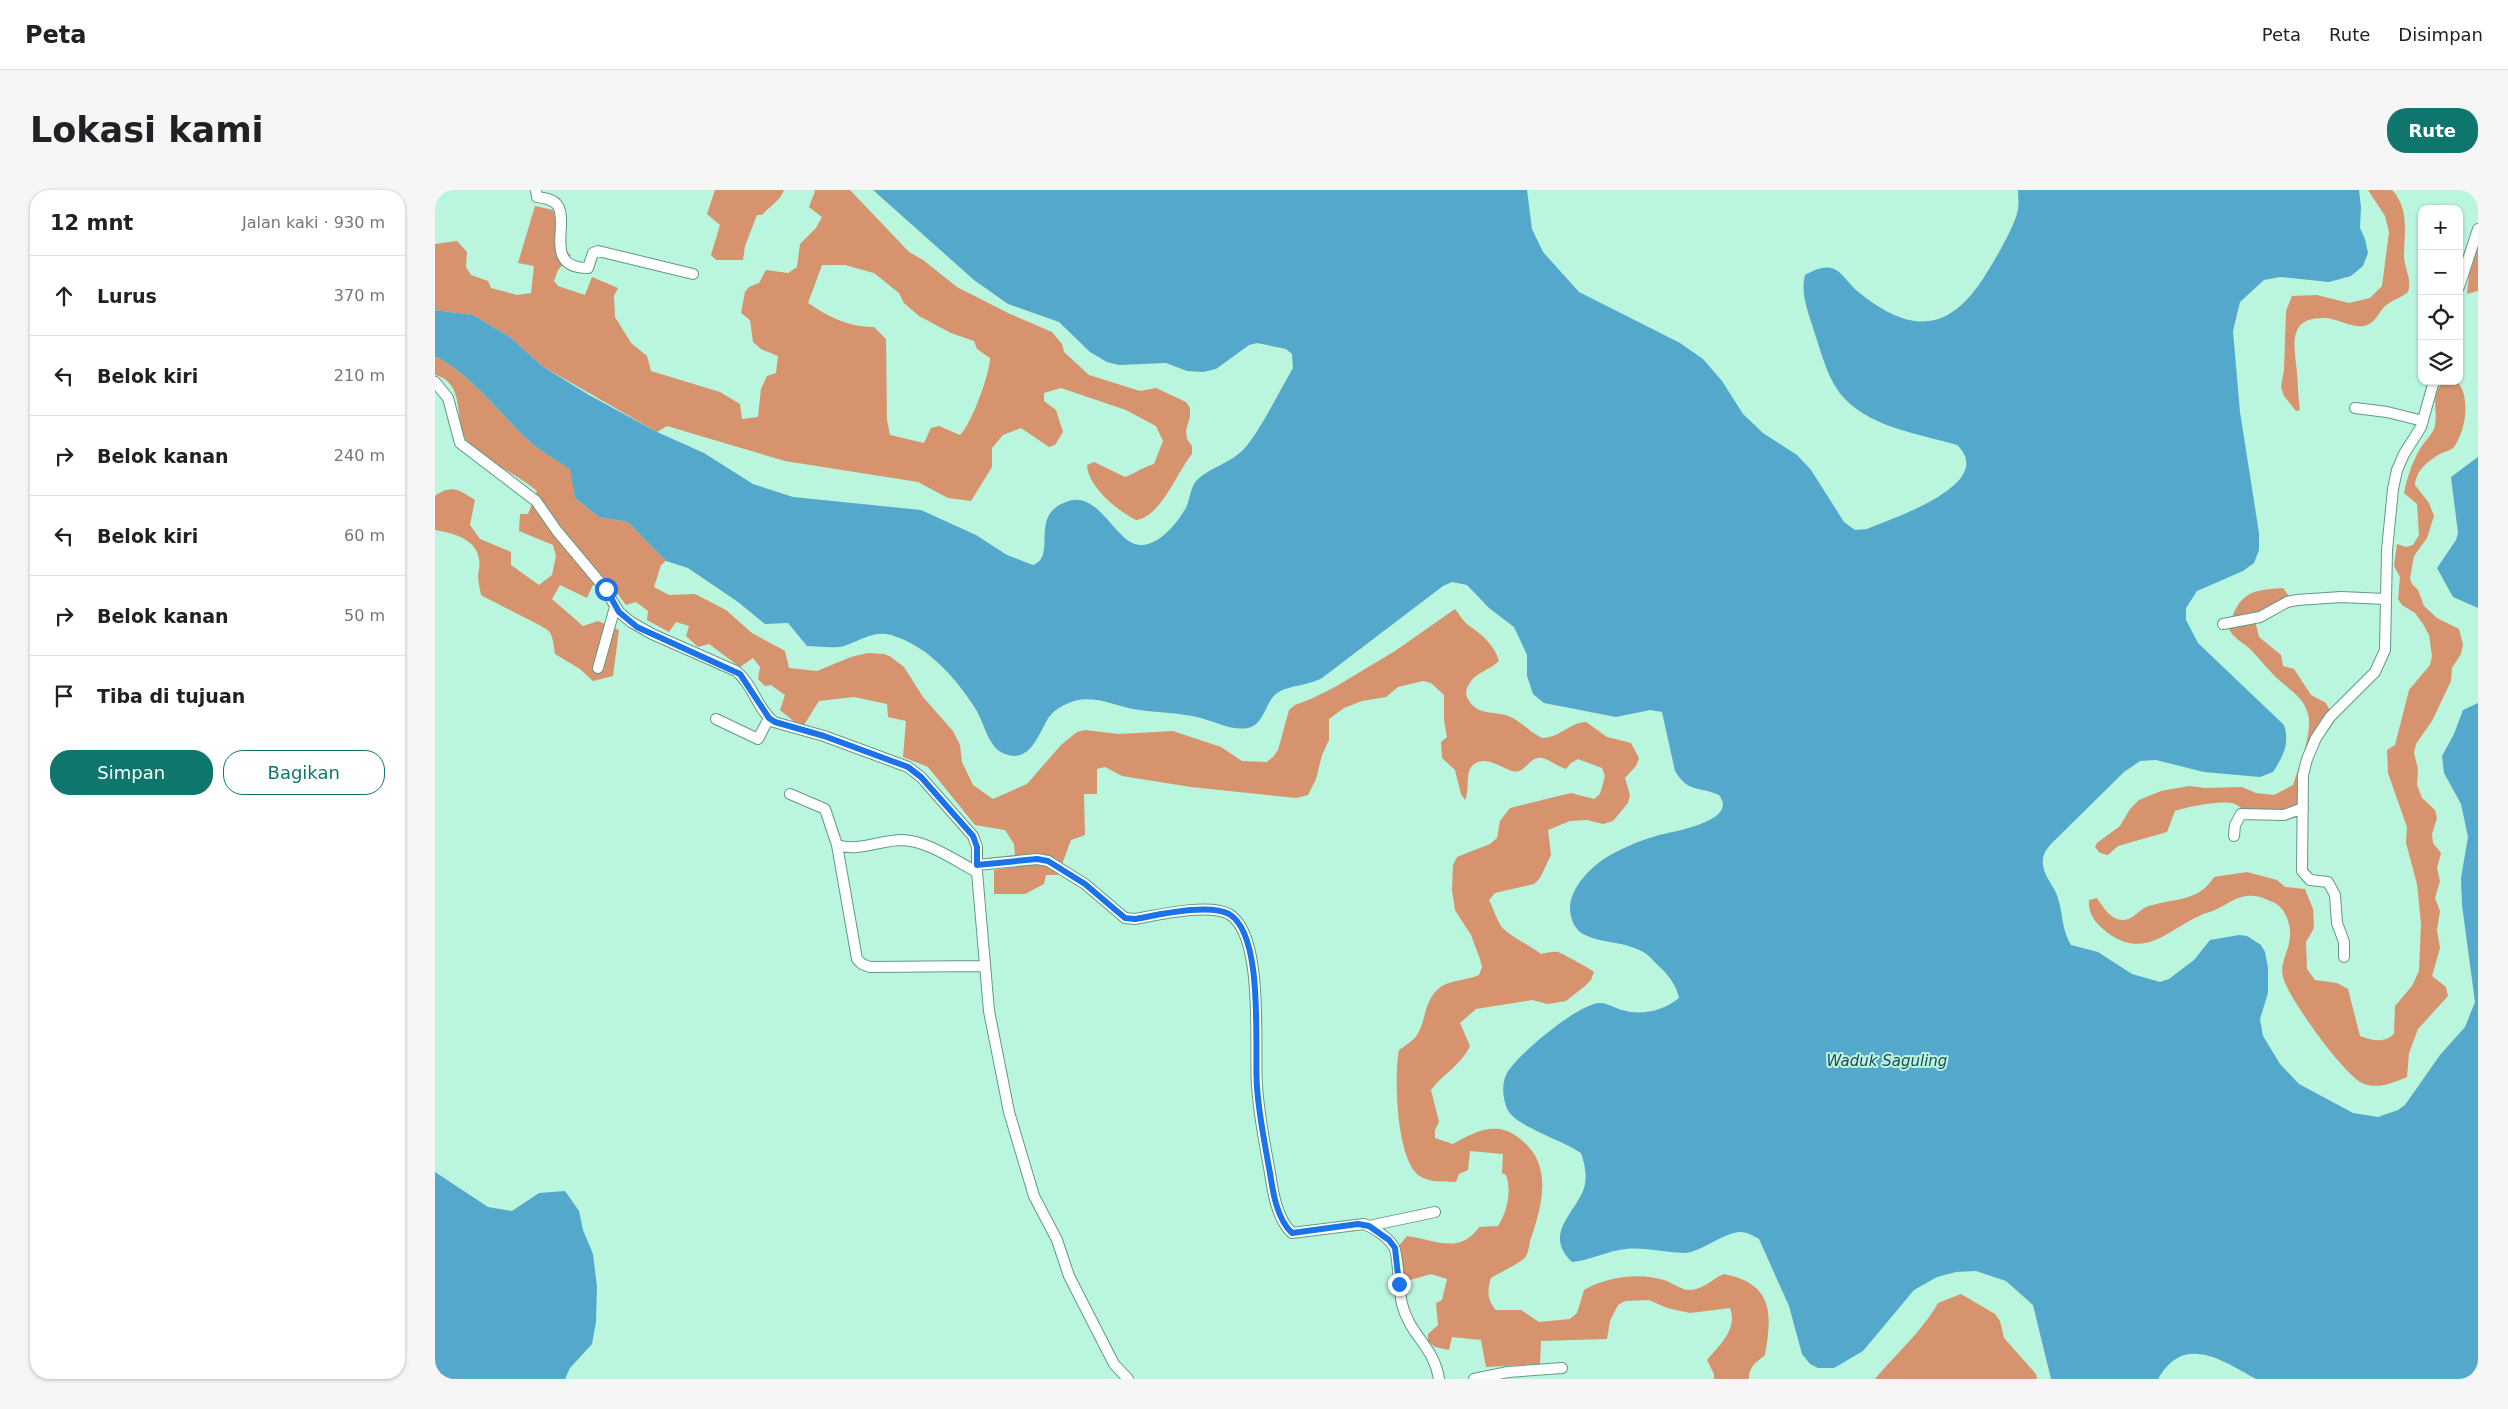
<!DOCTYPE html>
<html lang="id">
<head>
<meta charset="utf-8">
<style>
	:root { --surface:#fff; --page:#f6f6f6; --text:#202124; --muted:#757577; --line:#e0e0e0; --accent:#0f766e }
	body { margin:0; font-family:"DejaVu Sans",sans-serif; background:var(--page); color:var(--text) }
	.controls { position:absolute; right:15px; top:15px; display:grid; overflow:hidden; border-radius:10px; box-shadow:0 1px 4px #0004 }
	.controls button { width:45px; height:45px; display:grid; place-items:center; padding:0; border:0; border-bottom:1px solid var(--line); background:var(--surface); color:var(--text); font:25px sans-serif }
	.stop { position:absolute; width:15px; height:15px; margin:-11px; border:4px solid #1a73e8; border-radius:50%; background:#fff }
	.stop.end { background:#1a73e8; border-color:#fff; box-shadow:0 1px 5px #0008 }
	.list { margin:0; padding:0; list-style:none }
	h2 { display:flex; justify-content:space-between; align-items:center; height:65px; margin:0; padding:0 20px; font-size:21px }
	h2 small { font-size:16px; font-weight:400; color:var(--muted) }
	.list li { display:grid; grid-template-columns:32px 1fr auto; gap:15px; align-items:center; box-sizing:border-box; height:80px; padding:0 20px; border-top:1px solid var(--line) }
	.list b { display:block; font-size:19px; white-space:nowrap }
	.list em { font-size:16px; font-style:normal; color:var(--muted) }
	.actions { display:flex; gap:10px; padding:15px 20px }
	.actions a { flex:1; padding:11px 0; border:1px solid var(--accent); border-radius:20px; text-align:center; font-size:18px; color:var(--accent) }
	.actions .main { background:var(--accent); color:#fff }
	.icon { flex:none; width:28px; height:28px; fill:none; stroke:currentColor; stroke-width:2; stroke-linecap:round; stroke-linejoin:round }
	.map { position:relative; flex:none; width:2043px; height:1189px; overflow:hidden; border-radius:20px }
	header { display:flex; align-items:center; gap:30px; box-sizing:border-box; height:70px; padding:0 25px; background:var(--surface); border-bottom:1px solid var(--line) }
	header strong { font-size:24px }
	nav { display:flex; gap:28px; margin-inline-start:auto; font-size:18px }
	.intro { display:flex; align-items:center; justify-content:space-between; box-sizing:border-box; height:120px; padding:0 30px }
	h1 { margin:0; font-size:35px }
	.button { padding:12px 22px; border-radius:20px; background:var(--accent); color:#fff; font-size:18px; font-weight:700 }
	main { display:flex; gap:30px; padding:0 30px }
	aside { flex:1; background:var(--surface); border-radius:20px; box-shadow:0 1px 4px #0004 }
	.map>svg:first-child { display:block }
</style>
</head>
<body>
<header>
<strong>Peta</strong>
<nav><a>Peta</a><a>Rute</a><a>Disimpan</a></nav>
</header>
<div class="intro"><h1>Lokasi kami</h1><a class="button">Rute</a></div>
<main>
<aside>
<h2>12 mnt<small>Jalan kaki · 930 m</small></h2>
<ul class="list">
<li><svg class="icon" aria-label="ahead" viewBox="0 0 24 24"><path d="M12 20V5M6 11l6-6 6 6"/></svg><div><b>Lurus</b></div><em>370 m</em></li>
<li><svg class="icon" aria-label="left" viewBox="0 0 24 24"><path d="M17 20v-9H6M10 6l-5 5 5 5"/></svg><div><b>Belok kiri</b></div><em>210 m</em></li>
<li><svg class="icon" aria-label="right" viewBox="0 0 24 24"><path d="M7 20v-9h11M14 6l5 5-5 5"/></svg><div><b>Belok kanan</b></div><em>240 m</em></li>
<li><svg class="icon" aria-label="left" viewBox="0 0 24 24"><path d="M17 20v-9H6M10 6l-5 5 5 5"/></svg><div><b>Belok kiri</b></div><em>60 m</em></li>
<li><svg class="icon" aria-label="right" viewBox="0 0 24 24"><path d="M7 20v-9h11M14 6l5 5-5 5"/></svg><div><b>Belok kanan</b></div><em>50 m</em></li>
<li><svg class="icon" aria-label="arrive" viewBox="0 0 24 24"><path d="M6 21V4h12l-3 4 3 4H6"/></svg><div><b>Tiba di tujuan</b></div></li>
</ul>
<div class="actions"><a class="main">Simpan</a><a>Bagikan</a></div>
</aside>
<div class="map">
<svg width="2043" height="1189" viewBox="0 0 2043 1189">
	<rect width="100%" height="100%" fill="#baf5dd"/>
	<path fill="#d7926e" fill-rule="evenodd" d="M280,0H349C345,11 335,16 327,25H322L310,56L308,70H281L276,65L285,35L272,24Z
		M378,0H415L474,62L488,70L522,97L573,123L617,142L627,154L629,162L654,185L705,201L721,198L751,212L755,218V226L751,241L752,249L757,256V264C742,282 726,327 701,330C683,321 653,297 652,275L659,272L690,287C701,283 706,278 719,274L728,251L721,236L691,220L626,198L609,203V211L621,220L628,242L620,255L614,257L586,238L568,245L557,258V277L536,311L513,308L483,292L350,271L232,236L222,242L107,176L75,147L38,125L0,120V54L22,51L32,62L31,77L36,85L53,91L56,98L82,105L96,103L99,76L83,73L100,16L118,20L129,60L136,65L123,80L119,91L123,96L150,105L157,87L183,98L179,106L180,127L196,153L212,166L216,181L285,202L305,214L307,229L323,227L326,199L332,186L341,183L343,166L326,159L318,152L315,130L306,123L310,102L314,97L324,93L331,80L353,83L362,77L365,54L381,38L387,27L374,17L380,1ZM387,75H410L439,83L464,103L469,113L484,126L516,143L539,151L542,159L555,168C555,184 536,235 525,245L504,236L496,238L489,253L455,245L452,230L451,149L439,137C413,137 394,127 373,113Z
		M1933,0H1957C1975,19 1969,44 1969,67C1970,80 1977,89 1973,102C1966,108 1957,110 1950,116C1943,123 1940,134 1929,136C1917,138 1903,129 1891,128C1852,126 1859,155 1862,182C1863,194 1863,207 1865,220L1861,221L1849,206L1846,197L1849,180L1851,121L1857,106L1882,105L1914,113L1935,108L1947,96L1954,42L1950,26Z
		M2043,56V101L2032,104L2034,85Z
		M0,166C37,185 64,223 94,251C106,262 122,270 136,279L140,308L164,327L193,332L231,371L226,375L219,397L234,405L260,404L291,420L317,443L350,461L354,478L382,481L416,467L433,463L449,464L456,467L469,477L488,507L518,541L525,555L527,572L538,595L558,609L592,594L626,555L642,542L650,540L684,544L738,541L786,557L807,571L832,572L838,567L843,560L854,520L860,515L876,509L900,497L960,461L1020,419C1024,424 1028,431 1033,435C1046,444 1059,454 1064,471C1055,480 1041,482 1034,494C1031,499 1030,504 1033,509C1043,528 1062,519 1078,528C1088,534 1096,542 1107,548C1125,548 1133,533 1151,532L1172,547L1196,553L1204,568L1201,576L1190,588L1195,605L1193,613L1178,631L1168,634L1152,630L1135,631L1113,640L1116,665L1105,688L1099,694L1060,703L1054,710C1058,718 1061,728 1066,736C1071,744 1096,756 1106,764C1111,763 1118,761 1123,762C1128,764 1156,779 1159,782L1156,790L1150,796L1131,811L1113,814L1097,810L1041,819L1025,833L1035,856C1026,875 1008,884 996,900L1004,932L1000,940V948L1018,954C1040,942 1061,930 1084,948C1118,973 1108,1013 1096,1048C1094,1054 1094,1061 1091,1066C1087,1073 1065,1082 1056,1088C1052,1101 1052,1110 1061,1120H1086L1104,1132L1135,1129L1142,1123L1149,1100C1170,1087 1204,1082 1229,1090C1236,1092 1246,1100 1254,1100C1268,1100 1277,1089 1289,1084C1339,1094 1337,1124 1330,1165C1322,1172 1313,1177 1314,1189H1279V1184L1272,1170C1285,1155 1303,1139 1295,1118L1255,1123L1232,1118L1214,1110L1190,1111L1183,1115L1175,1131L1172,1149L1106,1151L1105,1174L1051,1177L1046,1150L1017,1147L1014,1160L1000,1157L993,1151V1144L1003,1135L1001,1113L1007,1110L1012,1089L996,1084L975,1090L960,1089L963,1057L972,1046C1000,1050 1025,1065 1044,1037L1063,1036C1072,1022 1077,1001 1071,985L1067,983L1068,964L1035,961L1033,980L1024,984L1021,992C1007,991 994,993 983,985C961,967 959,886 964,860C970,856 978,851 982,845C992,830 988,809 1007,796C1017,790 1033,790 1044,785L1047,777L1045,769L1036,745L1020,720L1017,700L1018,675L1022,667L1055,654L1062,648L1065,631L1075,618L1136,603L1159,609L1165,604L1170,586L1167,578L1143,569L1136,573L1131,579C1123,577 1114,569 1107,568C1094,566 1090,585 1077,581C1065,577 1049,564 1037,576C1030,584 1035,600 1030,610L1026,604L1020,580L1007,568L1006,552L1012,547L1009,530V505L996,493L988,491L963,497L951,507L927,511L909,518L894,529V550L887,565L881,589L873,605L861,608L756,597L687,586L670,577L662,579V604H649L650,645L636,650L623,685H611L609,694L590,704H559V680L581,677L579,654L570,640L540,635L493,577L468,567L471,531L453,527L452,514L419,507L384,511L367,538L345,520L350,505L336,495L330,496L323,489L325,477L318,468L305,477L274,454L263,457L251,446L254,436L241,432L234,442L212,430L213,421L201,412L191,415L179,399L158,395L152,408L125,395L117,409L148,436L163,431L184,440L178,486L158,491L145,479L120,464C119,457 118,446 114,441C110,437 56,411 46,405C45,399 43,392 43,385C44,380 45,374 44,369C41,348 17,343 0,340V306C17,294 24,300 40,310L35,335L45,349L76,362V375L104,395L117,385L121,366L118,355L84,341L85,324H93L102,301C84,285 45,268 32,251C18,232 32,193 0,185Z
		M2008,191H2022C2036,207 2031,240 2019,257C2016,261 2010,261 2005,264C1993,271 1981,280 1980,295L1994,313L1999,326L1992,348L1979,366L1975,388L1977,394L1983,400L1989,416L2002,428L2024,439L2028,455L2026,464L2017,478L2016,491L1997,531L1981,554L1979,563L1983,579L1982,595L1987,608L2000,620L2002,628L1997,644L1998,653L2006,663L2002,678L2005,691L2000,708L2005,721L2002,740L2005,758L1997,786L2011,797L2013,806L1983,839L1974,863L1972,887C1957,893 1945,899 1929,894C1910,887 1856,811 1849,790C1841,769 1863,756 1852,728C1850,722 1845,715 1838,712C1832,710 1825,706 1820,706C1805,704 1794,713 1782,719C1776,722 1769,723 1764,726C1730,742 1707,772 1668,739C1659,731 1653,723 1654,710L1662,708C1668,717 1675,729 1687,730C1698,731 1705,718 1714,716C1739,708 1764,712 1779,687L1812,682L1842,690L1850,697L1870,699L1878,719L1879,738L1871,752L1872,779L1880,790L1902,793L1913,799L1925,846C1937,850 1948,854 1959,844L1960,816L1977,796L1984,781L1986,734L1982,694L1971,653L1972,637L1953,583L1952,560L1960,555L1974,500L1995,475L1997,466L1994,445L1988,434L1980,423L1967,415L1963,409L1965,387L1959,376L1962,354L1971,357L1978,355L1984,345L1982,314L1969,303C1972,289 1977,272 1985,259C1989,252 1998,244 2000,236C2003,217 1995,209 2008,191Z
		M1848,398L1854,406L1851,411L1819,426L1824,447L1846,465L1848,476L1859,479L1876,505L1891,513L1900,531L1879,560L1876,568L1869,626C1851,631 1835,627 1818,630C1811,625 1807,617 1800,614C1790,609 1750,617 1740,621L1732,642L1683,656L1673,665L1665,663L1660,657L1662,653L1685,636L1695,619L1704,610L1726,601L1754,596L1770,598L1807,597L1821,603L1839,605L1858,595C1864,576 1878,543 1873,524C1869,508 1855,500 1844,490C1834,481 1825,469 1815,459C1809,453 1796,447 1794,438C1803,404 1814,400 1848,398Z
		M1526,1104L1560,1124L1565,1131L1569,1148L1601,1184L1602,1189H1440C1460,1165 1489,1139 1503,1113Z"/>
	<path fill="#53a8cc" d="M438,0H1092L1097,39L1108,62L1144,102L1245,153L1268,169L1287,191L1308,224L1328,243L1362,265L1376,280L1409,332L1420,340L1432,339C1458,328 1563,294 1522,255C1485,244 1438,238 1410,209C1394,193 1387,165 1380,144C1374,124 1365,105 1370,85C1380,80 1388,75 1399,79C1407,82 1414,94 1421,100C1473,143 1513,146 1551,84C1560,70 1581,34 1583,19C1584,13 1583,6 1583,0H1924L1926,17L1925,38L1930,49L1933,63L1928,76L1916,86L1894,92L1845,87L1829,90L1805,112L1798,141L1805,222L1824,343V360L1819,373L1808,381L1762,401L1751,418V430L1763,453L1849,535C1855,554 1848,566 1838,582L1825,587L1769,582L1721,570L1705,571L1689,582L1616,654C1610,661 1607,665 1608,675C1609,685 1617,694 1621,703C1629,722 1625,736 1636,755L1663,762L1697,784L1725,792L1734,789L1759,770L1775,750L1804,745L1812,746L1826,755L1830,762L1833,778V803L1825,829L1828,846L1845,874L1864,894L1918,923L1943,927L1963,920L1970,915L2005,865L2030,837L2040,812L2027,715L2026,688L2033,647L2026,614L2009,583L2007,566L2019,544L2028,520L2043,513V1189H1821C1787,1170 1749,1143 1723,1189H1616L1598,1115L1571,1091L1541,1081L1521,1082L1502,1087L1479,1100L1428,1161L1399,1178H1383L1375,1174L1367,1164L1354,1116L1324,1049C1319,1046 1312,1042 1306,1042C1287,1043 1270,1060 1251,1063C1231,1063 1211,1057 1191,1059C1172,1061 1156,1070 1137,1072C1109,1045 1137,1026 1148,1001C1153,988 1150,975 1146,963C1129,951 1084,937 1074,922C1068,912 1066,896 1071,885C1080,866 1144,813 1165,813C1172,813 1180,818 1187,820C1206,826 1228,821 1244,808C1242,797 1234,786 1227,779C1221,774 1216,767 1210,763C1191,751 1167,754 1148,744C1137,738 1133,721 1136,710C1141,693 1154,679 1169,669C1184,659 1204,651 1221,646C1235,642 1305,632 1284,605C1264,596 1253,603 1240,581L1227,522L1215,520L1181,527L1109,513L1098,504L1092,486V465L1079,437L1054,418L1032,395L1017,392L1008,396L887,488C873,496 852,495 841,504C830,513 829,535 813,538C798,541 780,532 766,528C743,522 720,523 698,519C679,515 659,505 639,511C630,514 620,519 614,527C604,542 596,574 570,564C552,557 550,533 540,518C521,488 492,455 456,445C439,440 425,451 409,456C399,459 383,456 372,456L353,433L330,434L303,412L253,378L231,371L193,332L164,327L140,308L135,279C122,270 106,262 94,251C64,223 37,185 0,166V120L38,125L75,147L107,176L154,205L222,242L269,263L318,294L358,307L486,320L541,345L572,365L598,375C623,366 593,326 631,312C664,298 680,354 705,355C724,356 742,333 751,318C755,310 755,297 762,290C775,277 796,273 809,259C825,241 845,200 858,178L857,164L851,159L822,153L814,155L781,179L768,182L752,181L731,173L684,175L672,172L655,162L624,132L573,114L539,90Z
		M2043,267V418L2018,407L2002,378L2021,350L2023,343L2016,287Z
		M0,982L53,1017L77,1021L104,1003L130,1001L144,1021L148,1040L158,1064L162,1097L161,1132L157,1154L135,1178L130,1189H0Z"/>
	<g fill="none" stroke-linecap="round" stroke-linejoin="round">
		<defs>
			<path id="minor" d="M101,0L102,7C109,8 119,9 123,16C134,35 108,78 153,78L158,63L163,61L258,84
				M2024,97L2043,39
				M0,192L13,208L25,253L101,311L122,341L168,396L184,422L196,432L217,444L301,481C318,494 322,519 339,532L389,546L473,577L486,587L538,646L542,657V682L554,821L574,922L599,1006L622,1050L634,1086L679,1174L693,1189
				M1920,218L1952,222L1988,231
				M1788,434L1825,427L1852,412L1862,410L1906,407L1950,409
				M163,478L180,417
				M281,529L323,549L334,528
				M355,604L390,619L402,655C424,662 445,650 467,650C493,651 519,670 542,682
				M1799,646L1800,635L1806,624L1849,625L1868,618
				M402,655L422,769L427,774L435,777L550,776
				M542,675L602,669L613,671L650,694L690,728L700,729C723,725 773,713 794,724C830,745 819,859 822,896C824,926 830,955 835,983C838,1003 842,1029 857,1043L929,1034C939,1038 953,1047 959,1057C963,1063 964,1102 967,1114C975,1146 999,1156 1004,1189
				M1909,767V752L1902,733L1900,705L1893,692L1875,690L1867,681L1868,585L1872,569L1881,548L1895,527L1940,482L1950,460L1952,360L1958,299L1962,280L1969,264L1986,237L1999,191
				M934,1036L1000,1022
				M1039,1189L1073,1182L1127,1178"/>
		</defs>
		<use href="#minor" stroke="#619a84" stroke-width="12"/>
		<use href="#minor" stroke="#fff" stroke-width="10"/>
	</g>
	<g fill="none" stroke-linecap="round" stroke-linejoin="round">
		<path stroke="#1a73e8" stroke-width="6" d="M171,399L184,422L202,437L305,484L334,528L340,532L389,546L473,577L486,587L538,646L542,657V675L602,669L613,671L650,694L690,728L700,729C723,725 773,713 794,724C830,745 819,859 822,897C824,926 830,955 835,983C838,1003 842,1029 857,1043L923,1034L934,1036L954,1050L960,1058L964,1094"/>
	</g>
	<g text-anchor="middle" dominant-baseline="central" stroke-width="4" stroke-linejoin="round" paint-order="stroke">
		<g font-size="15" font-style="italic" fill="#234959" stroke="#baf5dd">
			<text x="1452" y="871">Waduk Saguling</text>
		</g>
	</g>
</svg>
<div class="controls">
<button>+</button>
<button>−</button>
<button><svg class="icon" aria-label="locate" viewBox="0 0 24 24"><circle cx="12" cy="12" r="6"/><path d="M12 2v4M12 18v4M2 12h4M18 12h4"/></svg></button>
<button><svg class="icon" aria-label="layers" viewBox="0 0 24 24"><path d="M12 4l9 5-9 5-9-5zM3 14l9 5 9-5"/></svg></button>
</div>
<div class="stop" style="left:171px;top:399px"></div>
<div class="stop end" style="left:964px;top:1094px"></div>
</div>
</main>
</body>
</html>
